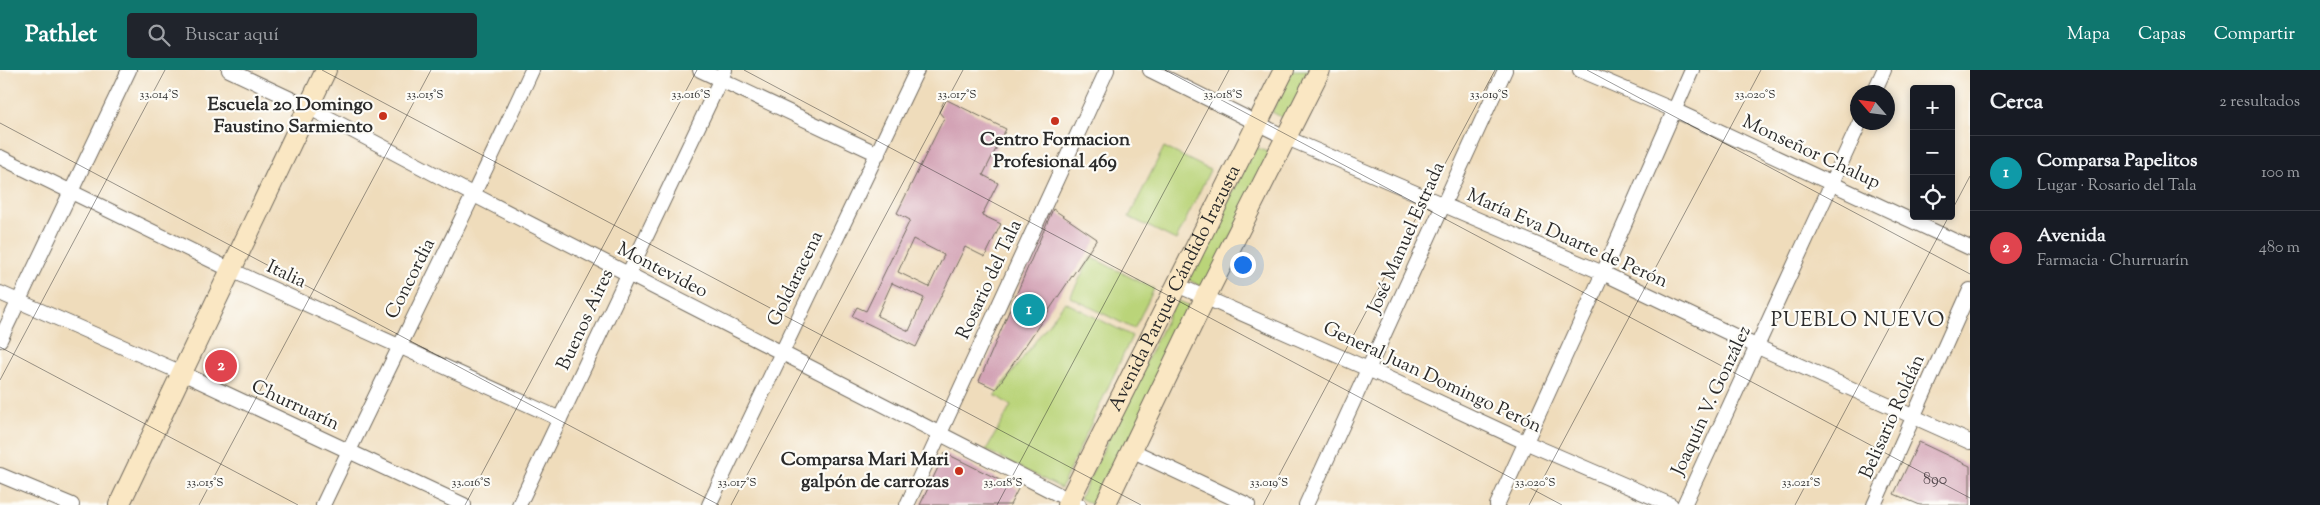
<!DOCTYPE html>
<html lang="es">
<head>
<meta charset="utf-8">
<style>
	:root { --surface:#171b24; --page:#20242c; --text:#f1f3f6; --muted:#9ea1a6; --line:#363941; --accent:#0f766e }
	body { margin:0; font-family:"Sorts Mill Goudy",serif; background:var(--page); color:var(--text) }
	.controls { position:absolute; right:15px; top:15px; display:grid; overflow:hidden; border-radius:5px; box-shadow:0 2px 8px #0003 }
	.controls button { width:45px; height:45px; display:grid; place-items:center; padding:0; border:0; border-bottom:1px solid var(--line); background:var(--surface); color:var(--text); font:25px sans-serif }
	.compass { position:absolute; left:1850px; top:15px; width:45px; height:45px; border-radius:50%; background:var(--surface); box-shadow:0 2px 8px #0003; rotate:298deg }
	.you { position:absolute; left:1242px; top:194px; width:18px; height:18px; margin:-12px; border:4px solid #fff; border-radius:50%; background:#1a73e8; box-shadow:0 0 0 8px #1a73e833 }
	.badge { display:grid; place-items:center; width:32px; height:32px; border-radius:50%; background:var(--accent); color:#fff; font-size:16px; font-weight:700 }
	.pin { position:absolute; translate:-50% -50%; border:2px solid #fff; box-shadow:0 1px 5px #0006 }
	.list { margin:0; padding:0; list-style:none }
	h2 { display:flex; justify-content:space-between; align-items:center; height:65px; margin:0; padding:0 20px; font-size:21px }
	h2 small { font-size:16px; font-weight:400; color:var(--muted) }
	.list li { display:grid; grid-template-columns:32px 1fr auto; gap:15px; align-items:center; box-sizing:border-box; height:75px; padding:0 20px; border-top:1px solid var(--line) }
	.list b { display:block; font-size:19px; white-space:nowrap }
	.list p { margin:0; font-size:16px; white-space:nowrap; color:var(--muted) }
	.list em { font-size:16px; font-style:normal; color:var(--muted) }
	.icon { flex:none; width:28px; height:28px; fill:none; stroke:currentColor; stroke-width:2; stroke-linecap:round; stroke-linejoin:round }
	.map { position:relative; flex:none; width:1970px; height:435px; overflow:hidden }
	header { display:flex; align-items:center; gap:30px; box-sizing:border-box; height:70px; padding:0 25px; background:var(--accent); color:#fff }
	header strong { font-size:24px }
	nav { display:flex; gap:28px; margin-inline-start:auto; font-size:18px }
	.search { width:350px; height:45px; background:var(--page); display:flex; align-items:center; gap:12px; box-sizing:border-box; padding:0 18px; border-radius:5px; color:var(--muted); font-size:19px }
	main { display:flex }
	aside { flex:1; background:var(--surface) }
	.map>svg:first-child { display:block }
</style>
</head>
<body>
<header>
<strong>Pathlet</strong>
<div class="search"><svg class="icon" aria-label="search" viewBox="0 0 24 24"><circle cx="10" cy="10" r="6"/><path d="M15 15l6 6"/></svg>Buscar aquí</div>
<nav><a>Mapa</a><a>Capas</a><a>Compartir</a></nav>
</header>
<main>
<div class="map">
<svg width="1970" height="435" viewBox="0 0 1970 435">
	<rect width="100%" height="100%" fill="#fdfcf7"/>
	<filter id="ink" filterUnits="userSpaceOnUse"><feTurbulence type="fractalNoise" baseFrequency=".02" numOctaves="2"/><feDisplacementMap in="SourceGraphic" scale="10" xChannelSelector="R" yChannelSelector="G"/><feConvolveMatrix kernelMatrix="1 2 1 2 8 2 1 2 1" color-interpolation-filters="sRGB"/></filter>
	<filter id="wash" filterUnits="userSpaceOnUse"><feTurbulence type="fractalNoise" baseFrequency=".0096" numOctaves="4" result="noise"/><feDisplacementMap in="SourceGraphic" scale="20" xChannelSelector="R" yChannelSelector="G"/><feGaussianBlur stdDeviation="1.12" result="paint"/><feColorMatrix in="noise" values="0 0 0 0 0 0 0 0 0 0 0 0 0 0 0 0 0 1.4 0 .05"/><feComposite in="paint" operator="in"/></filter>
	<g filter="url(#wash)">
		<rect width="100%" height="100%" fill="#efdcbb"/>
		<path fill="#bad479" stroke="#728052" d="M1292,0H1317L1292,53L1272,42Z
			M1164,77L1210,100L1176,170L1129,147Z
			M1256,77L1274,85L1204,218L1187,209Z
			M1091,187L1154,219L1134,259L1070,227Z
			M1176,230L1195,238L1099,435H1093L1080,428Z
			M1065,232L1132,266L1061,418L986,380L1011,336L995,325Z"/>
		<g id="blocks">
			<path fill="#d3a3b5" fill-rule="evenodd" d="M945,29L1006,59L983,105L998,113L982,145L1001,154L985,187L965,177L916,277L852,246L857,237L866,241L910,150L897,143L944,48L939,42ZM913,169L944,185L929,217L898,202ZM892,213L924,228L909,261L877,246Z
				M1053,139L1097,169L996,319L979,311Z
				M1919,372L1970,396V435H1920L1894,424Z
				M945,383L1018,419L1010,435H920Z"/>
		</g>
	</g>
	<g filter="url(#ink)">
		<use href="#blocks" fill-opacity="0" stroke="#70695d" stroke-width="1"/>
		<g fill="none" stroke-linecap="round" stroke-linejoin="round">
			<defs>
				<path id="street" d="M229,0L308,37L474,125L1079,435
					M700,0L878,84
					M1150,0L1287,68L1603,203L1758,277L1970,372
					M1580,0L1674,40L1970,178
					M1874,22L1884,0
					M0,87L231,200L560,349
					M1177,215L1368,299L1525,372L1671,435
					M0,223L182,303L464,435
					M0,270L129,0
					M1131,380L1248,435
					M0,405L72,435
					M323,435C392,290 465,146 532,0
					M519,435L725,0
					M709,435L917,0
					M907,435L1107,0
					M1306,435L1505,0
					M1497,435L1603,203L1692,0
					M1684,435L1860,52
					M1874,435L1970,220"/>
				<g id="secondary">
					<path d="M119,435L326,0"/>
					<path id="s1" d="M1067,435L1284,0"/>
					<path d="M1105,435L1206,226L1320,0"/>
				</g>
			</defs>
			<use href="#street" stroke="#70695d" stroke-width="16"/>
			<use href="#secondary" stroke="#70695d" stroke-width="22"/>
			<use href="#street" stroke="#fff" stroke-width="14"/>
			<use href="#secondary" stroke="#fae7c3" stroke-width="20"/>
		</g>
	</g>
	<path fill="none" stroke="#2b2b2b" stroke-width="1" stroke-opacity="0.45" d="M322,0L1141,435M744,0L1562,435M1165,0L1970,428M1587,0L1970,204M0,53L719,435M1951,142L1970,106M0,277L298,435M0,310L165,0M199,435L431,0M465,435L697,0M731,435L963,0M997,435L1229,0M1263,435L1495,0M1529,435L1761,0M1795,435L1949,146"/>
	<g fill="#c8321e" stroke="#fdfcf7" stroke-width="2">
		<circle cx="383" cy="46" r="5"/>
		<circle cx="1055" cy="51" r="5"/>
		<circle cx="959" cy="401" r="5"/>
	</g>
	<g text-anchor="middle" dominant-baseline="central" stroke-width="4.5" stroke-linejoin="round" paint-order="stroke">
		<g font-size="16" fill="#55494e">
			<text x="1935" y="410">890</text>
		</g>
		<g font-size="19" font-weight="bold" fill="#2b2b2b" stroke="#fdfcf7" text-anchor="end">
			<text x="373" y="35">Escuela 20 Domingo<tspan x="373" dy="22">Faustino Sarmiento</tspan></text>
			<text x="1055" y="70" text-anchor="middle">Centro Formacion<tspan x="1055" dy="22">Profesional 469</tspan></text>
			<text x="949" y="390">Comparsa Mari Mari<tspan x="949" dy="22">galpón de carrozas</tspan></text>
		</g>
		<g font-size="19" fill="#2b2b2b" stroke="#fdfcf7">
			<text transform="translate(1811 83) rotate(25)">Monseñor Chalup</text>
			<text transform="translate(1407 168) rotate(-66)">José Manuel Estrada</text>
			<text transform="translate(1567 169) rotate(24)">María Eva Duarte de Perón</text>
			<text transform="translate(662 201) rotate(27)">Montevideo</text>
			<text transform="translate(286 205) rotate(25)">Italia</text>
			<text transform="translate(411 209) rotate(-63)">Concordia</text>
			<text transform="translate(796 209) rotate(-64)">Goldaracena</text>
			<text transform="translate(990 210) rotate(-65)">Rosario del Tala</text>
			<text stroke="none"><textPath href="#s1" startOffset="242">Avenida Parque Cándido Irazusta</textPath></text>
			<text transform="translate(586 250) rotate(-65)">Buenos Aires</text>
			<text transform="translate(1432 308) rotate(25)">General Juan Domingo Perón</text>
			<text transform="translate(1712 331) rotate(-65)">Joaquín V. González</text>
			<text transform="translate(295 336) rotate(25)">Churruarín</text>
			<text transform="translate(1893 347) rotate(-66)">Belisario Roldán</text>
		</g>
		<g font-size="20" letter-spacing="1" fill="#2b2b2b" stroke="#fdfcf7">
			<text x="1858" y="251">PUEBLO NUEVO</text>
		</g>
	</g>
	<g font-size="12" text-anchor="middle" fill="#2b2b2b" stroke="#fdfcf7" stroke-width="4.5" stroke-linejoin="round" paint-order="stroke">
		<text x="159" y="28">33.014°S</text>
		<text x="425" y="28">33.015°S</text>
		<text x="691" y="28">33.016°S</text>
		<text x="957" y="28">33.017°S</text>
		<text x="1223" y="28">33.018°S</text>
		<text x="1489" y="28">33.019°S</text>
		<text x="1755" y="28">33.020°S</text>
		<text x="205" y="416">33.015°S</text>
		<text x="471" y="416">33.016°S</text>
		<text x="737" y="416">33.017°S</text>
		<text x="1003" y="416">33.018°S</text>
		<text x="1269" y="416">33.019°S</text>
		<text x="1535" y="416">33.020°S</text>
		<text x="1801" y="416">33.021°S</text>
	</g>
</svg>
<div class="controls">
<button>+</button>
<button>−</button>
<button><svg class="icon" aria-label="locate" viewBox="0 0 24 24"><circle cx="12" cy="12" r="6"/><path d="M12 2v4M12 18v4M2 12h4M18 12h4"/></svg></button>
</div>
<svg class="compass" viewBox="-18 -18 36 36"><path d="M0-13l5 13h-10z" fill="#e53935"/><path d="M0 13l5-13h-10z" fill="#9ea1a6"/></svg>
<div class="you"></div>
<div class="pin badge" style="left:1029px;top:240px;background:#0f9aa8">1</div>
<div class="pin badge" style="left:221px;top:296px;background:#e0444e">2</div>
</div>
<aside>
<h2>Cerca<small>2 resultados</small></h2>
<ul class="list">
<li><span class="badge" style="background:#0f9aa8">1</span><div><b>Comparsa Papelitos</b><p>Lugar · Rosario del Tala</p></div><em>100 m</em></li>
<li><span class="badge" style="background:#e0444e">2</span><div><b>Avenida</b><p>Farmacia · Churruarín</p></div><em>480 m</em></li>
</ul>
</aside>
</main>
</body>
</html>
